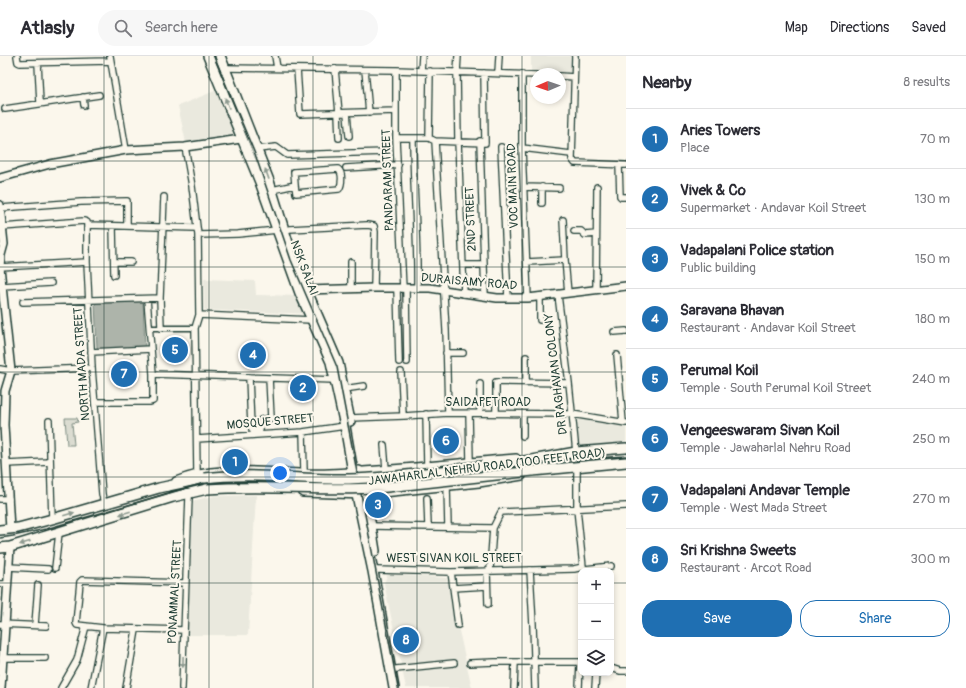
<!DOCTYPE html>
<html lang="en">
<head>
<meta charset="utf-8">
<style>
	:root { --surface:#fff; --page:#f7f7f7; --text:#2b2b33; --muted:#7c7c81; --line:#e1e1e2; --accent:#1f6fb2 }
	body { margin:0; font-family:Pangolin,sans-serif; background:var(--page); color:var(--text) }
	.controls { position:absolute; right:12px; bottom:12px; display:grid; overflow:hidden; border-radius:8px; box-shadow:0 2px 6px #0003 }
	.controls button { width:36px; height:36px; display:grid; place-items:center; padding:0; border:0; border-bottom:1px solid var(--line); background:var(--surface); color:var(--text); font:20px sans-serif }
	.compass { position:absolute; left:530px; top:12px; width:36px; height:36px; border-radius:50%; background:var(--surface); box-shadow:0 2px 6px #0003; rotate:268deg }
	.you { position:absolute; left:280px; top:417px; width:14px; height:14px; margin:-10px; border:3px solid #fff; border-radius:50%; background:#1a73e8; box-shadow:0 0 0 6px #1a73e833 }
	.badge { display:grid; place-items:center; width:26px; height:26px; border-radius:50%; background:var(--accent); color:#fff; font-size:13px; font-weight:700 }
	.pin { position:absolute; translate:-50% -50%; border:2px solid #fff; box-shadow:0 1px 4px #0006 }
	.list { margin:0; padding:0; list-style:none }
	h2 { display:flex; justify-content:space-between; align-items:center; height:52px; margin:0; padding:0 16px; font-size:17px }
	h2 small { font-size:13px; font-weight:400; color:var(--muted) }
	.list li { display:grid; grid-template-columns:26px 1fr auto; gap:12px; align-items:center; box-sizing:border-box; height:60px; padding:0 16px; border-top:1px solid var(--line) }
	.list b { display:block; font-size:15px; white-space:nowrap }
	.list p { margin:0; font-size:13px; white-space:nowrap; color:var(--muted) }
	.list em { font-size:13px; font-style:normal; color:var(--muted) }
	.actions { display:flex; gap:8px; padding:12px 16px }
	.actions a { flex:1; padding:9px 0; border:1px solid var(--accent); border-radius:16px; text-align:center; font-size:14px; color:var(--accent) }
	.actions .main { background:var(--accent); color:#fff }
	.icon { flex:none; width:22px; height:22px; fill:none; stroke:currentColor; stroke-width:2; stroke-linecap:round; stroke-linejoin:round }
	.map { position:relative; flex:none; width:626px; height:632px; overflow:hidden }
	header { display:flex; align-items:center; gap:24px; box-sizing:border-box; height:56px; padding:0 20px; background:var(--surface); border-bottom:1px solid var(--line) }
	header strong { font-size:19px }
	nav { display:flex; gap:22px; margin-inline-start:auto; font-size:14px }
	.search { width:280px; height:36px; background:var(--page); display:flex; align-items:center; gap:10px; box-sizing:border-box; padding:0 14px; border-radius:22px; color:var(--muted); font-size:15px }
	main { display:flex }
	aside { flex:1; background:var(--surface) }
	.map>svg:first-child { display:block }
</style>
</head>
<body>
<header>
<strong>Atlasly</strong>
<div class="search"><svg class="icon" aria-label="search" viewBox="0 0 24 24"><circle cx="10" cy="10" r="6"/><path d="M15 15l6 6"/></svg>Search here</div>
<nav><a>Map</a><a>Directions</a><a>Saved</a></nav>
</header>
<main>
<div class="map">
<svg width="626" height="632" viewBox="0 0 626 632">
	<rect width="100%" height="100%" fill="#fbf7ec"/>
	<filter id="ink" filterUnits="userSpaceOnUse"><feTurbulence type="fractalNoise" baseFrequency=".025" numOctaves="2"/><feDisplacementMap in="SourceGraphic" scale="8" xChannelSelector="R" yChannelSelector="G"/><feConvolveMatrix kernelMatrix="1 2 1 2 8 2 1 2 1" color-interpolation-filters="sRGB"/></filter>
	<g filter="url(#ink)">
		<path fill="#eae9de" d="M531,0H574L573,17L531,15Z
			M217,34L236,81L186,87L178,50Z
			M204,223L255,225L256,239L303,240L311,258L204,254Z
			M575,362L626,369V386L578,390Z
			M256,439L248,579H187L191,445L214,440Z
			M388,518L447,522L472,632H406L384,527Z"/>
		<path fill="#dbdcd1" stroke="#7d8c82" d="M65,362H77L78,366L72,367L74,389H67Z"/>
		<path fill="#adb4aa" stroke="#74847b" d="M143,245L145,292L97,293L95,247Z"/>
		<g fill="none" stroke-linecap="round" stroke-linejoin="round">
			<defs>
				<path id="pedestrian" d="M150,272H195"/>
				<path id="minor" d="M17,0L18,6L20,7L110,5
					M110,0L126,94
					M275,0L277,12
					M458,0L457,16L458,85L464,238
					M575,0L572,103L575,107L626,109
					M38,7L40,47
					M226,12L396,14L536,19
					M297,13L300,58L396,55
					M335,13L339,57
					M365,14L369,57
					M396,14V82L403,233
					M421,15L422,0
					M498,17L499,0
					M522,18V92L528,242
					M560,20L574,21
					M83,41L84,49
					M5,53L99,39
					M338,57L339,82
					M347,57L349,80
					M396,82H429L435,85L485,87L484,17
					M413,82C413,132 418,183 417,233
					M429,82L430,15
					M435,85L446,274L448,357
					M480,85L485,240
					M185,91L192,130L198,179L199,259L195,272L197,418
					M501,91L508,242H511
					M522,92L571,98
					M258,93L276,91L287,99L387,96
					M619,109L620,140L621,141H626
					M346,112L398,109
					M524,131L559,132
					M542,131V147
					M272,134L295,129L296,137L339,133C342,128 343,117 338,113L294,116L295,129
					M1,152L81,146L127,145V169
					M88,169L196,172
					M113,170L114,219
					M2,171L84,165L87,166V206L92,312L102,438L104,448
					M284,175L290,173L367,169L374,170L375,176L374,232
					M574,175H581L585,179L596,178
					M198,179L238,178L277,174
					M565,204L568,237
					M114,206H131
					M527,206L565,204L563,164
					M463,209H484
					M0,211L87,206
					M2,230L51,227
					M351,233V206
					M397,233L399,306
					M406,233L407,306
					M596,234L597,131
					M558,239L569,327L576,396
					M23,246L160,242
					M199,259L312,264
					M540,264V240
					M161,272L160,242L164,141
					M614,276L626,275
					M91,296L151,293
					M446,297H463
					M617,299L623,366
					M0,313L11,315L92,312
					M401,316L403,360
					M153,318L335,324
					M249,321L251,371L253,375L260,374L261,364L271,362L269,322
					M526,327V301
					M480,328V357
					M344,333L364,330
					M95,346H150L153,345V318L147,243
					M469,357L470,406
					M496,357V326L569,327
					M426,358L427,410
					M523,358V380
					M350,362L404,360L448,357L572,358L626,367
					M49,365L52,463
					M303,376L304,416
					M197,383L303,376L345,370
					M384,389L386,413
					M6,408L50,406
					M577,411V453L583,511L585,513L586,515
					M447,430L448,471
					M427,442L428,470
					M0,443H9
					M371,470L493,472
					M8,511L48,513
					M55,512L59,477
					M585,513L611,510
					M377,514L451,516L574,513L583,511
					M490,514L493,472L501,456L626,450
					M530,514L533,569L535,632
					M487,515L488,548
					M451,516L458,569
					M0,528H7
					M453,532L487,530
					M0,568L46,570
					M35,569L38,529
					M184,574L103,572L77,569L76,567L80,526L82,524L185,527
					M2,602H45
					M470,607L495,606H581
					M611,612L620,615H626
					M396,613L454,607
					M61,632L77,604L86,570
					M91,632L103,572
					M126,632L136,574
					M182,632L189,441
					M514,632L515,606
					M579,632L580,606
					M595,632L596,617"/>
				<path id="tertiary" d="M0,122L50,108L126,94L185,91L241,83
					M0,149L4,188L1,199L0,211L11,315L5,335L4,369L10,473
					M302,236L307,234L374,232H430L497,242H528L626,230
					M176,425C221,405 282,420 330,417C392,414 454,407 516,402
					M303,437L364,439L479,427L522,420
					M1,632L10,491"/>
				<path id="primary" d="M208,0L260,126L300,237L331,306L345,370L357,439L373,515L394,632
					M220,0L269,125L293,203L338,307L350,365
					M482,410L532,404L576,396L626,392
					M359,415L371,470L375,495
					M533,415L626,406
					M0,474L18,472L52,463L159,432L205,422
					M0,492L10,491L173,441L207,433"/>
			</defs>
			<use href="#pedestrian" stroke="#1f3d34" stroke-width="7"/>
			<use href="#minor" stroke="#1f3d34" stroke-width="8"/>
			<use href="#tertiary" stroke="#1f3d34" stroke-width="10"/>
			<use href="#primary" stroke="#1f3d34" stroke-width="12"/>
			<use href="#pedestrian" stroke="#fbf7ec" stroke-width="4"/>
			<use href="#minor" stroke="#fbf7ec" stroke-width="5.5"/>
			<use href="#tertiary" stroke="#fbf7ec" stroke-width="7"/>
			<use href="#primary" stroke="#fbf7ec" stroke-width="9"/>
			<path stroke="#1f3d34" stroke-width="1.5" d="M214,0L255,98L291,204L337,311L398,632
				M0,482L13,480L46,473L204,427L237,425L342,427L394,426L566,404L626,400"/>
			<defs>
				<path id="primary-bridge" d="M205,422C253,416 301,424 349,423C393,422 438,415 482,410
					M207,433C264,429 321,435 378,432L533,415"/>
			</defs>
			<use href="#primary-bridge" stroke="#1f3d34" stroke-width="12" stroke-linecap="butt"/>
			<use href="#primary-bridge" stroke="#fbf7ec" stroke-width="9"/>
		</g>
		<defs><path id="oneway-solid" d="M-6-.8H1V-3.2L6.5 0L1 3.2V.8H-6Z"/></defs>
		<g fill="#8d9a90">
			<use href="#oneway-solid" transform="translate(227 47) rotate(-111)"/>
			<use href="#oneway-solid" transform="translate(267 118) rotate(-110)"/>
			<use href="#oneway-solid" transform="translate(125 457) rotate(163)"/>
			<use href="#oneway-solid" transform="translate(69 458) rotate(-16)"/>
			<use href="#oneway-solid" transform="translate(25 487) rotate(163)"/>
			<use href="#oneway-solid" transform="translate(183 606) rotate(91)"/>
		</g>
	</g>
	<path fill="none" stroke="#1f3d34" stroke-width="1" stroke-opacity="0.55" d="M104,0V632M209,0V632M313,0V632M417,0V632M522,0V632M0,105H626M0,211H626M0,316H626M0,421H626M0,527H581M611,527H626"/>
	<g text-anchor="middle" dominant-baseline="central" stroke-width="4" stroke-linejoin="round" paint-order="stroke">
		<g font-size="12" fill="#1f3d34" stroke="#fbf7ec">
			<text transform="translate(388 124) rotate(-92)">PANDARAM STREET</text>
			<text transform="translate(513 130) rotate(-92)">VOC MAIN ROAD</text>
			<text transform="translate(471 163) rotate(-92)">2ND STREET</text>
			<text transform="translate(304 212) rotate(69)">NSK SALAI</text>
			<text transform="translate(469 226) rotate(5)">DURAISAMY ROAD</text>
			<text transform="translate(82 308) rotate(-94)">NORTH MADA STREET</text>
			<text transform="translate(556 318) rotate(-97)">DR RAGHAVAN COLONY</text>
			<text x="488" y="346">SAIDAPET ROAD</text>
			<text transform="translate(270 366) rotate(-5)">MOSQUE STREET</text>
			<text transform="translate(487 411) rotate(-7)">JAWAHARLAL NEHRU ROAD (100 FEET ROAD)</text>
			<text x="454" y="502">WEST SIVAN KOIL STREET</text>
			<text transform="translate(175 536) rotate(-87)">PONAMMAL STREET</text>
		</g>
	</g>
</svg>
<div class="controls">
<button>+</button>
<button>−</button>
<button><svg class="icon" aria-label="layers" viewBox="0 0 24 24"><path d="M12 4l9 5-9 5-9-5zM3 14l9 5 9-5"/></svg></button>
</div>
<svg class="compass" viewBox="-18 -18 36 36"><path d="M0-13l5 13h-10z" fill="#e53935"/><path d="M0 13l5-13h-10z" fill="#7c7c81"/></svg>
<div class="you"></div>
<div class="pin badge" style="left:235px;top:406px">1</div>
<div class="pin badge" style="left:303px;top:332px">2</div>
<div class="pin badge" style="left:378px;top:449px">3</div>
<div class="pin badge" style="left:253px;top:299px">4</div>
<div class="pin badge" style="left:175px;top:294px">5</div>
<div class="pin badge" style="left:446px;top:385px">6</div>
<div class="pin badge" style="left:124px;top:318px">7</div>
<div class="pin badge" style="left:406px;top:584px">8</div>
</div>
<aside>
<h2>Nearby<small>8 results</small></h2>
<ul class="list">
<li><span class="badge">1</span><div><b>Aries Towers</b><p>Place</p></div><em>70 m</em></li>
<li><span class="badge">2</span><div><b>Vivek &amp; Co</b><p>Supermarket · Andavar Koil Street</p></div><em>130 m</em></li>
<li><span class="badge">3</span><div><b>Vadapalani Police station</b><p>Public building</p></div><em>150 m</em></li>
<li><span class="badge">4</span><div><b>Saravana Bhavan</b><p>Restaurant · Andavar Koil Street</p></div><em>180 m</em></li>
<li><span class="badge">5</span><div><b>Perumal Koil</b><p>Temple · South Perumal Koil Street</p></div><em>240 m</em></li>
<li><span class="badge">6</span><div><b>Vengeeswaram Sivan Koil</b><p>Temple · Jawaharlal Nehru Road</p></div><em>250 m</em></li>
<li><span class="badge">7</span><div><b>Vadapalani Andavar Temple</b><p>Temple · West Mada Street</p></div><em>270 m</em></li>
<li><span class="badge">8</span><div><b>Sri Krishna Sweets</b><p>Restaurant · Arcot Road</p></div><em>300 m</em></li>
</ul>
<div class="actions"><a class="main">Save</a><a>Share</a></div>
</aside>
</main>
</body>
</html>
